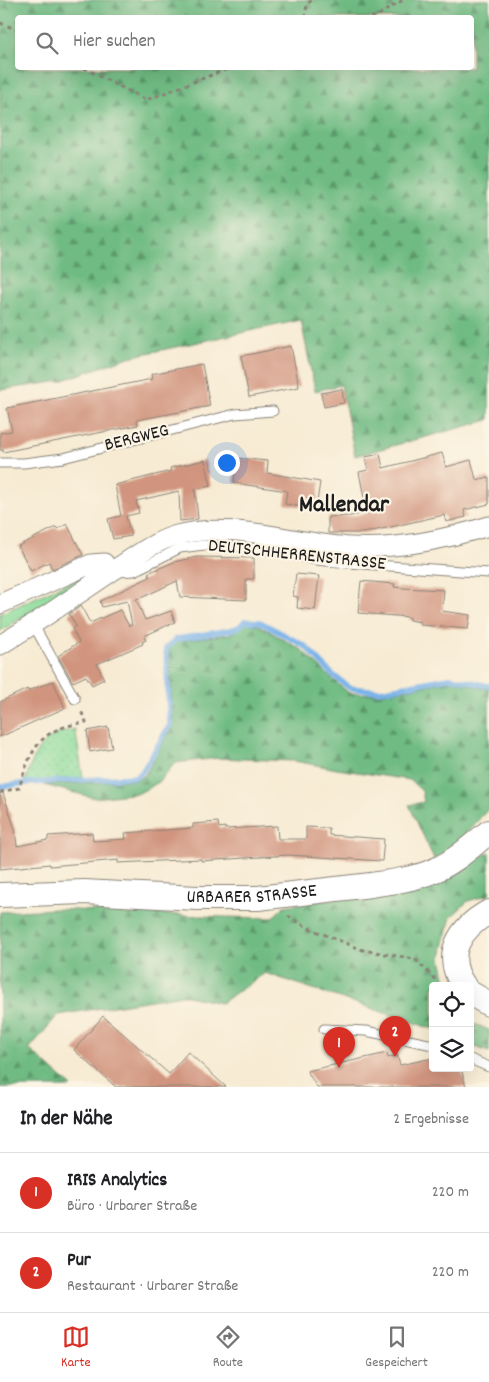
<!DOCTYPE html>
<html lang="de">
<head>
<meta charset="utf-8">
<style>
	:root { --surface:#fff; --page:#f6f6f6; --text:#202124; --muted:#757577; --line:#e0e0e0; --accent:#d93025 }
	body { margin:0; font-family:Dekko,sans-serif; background:var(--page); color:var(--text) }
	.controls { position:absolute; right:15px; bottom:15px; display:grid; overflow:hidden; border-radius:5px; box-shadow:0 5px 20px #0002 }
	.controls button { width:45px; height:45px; display:grid; place-items:center; padding:0; border:0; border-bottom:1px solid var(--line); background:var(--surface); color:var(--text); font:25px sans-serif }
	.you { position:absolute; left:226px; top:462px; width:18px; height:18px; margin:-12px; border:4px solid #fff; border-radius:50%; background:#1a73e8; box-shadow:0 0 0 8px #1a73e833 }
	.badge { display:grid; place-items:center; width:32px; height:32px; border-radius:50%; background:var(--accent); color:#fff; font-size:16px; font-weight:700 }
	.pin { position:absolute; translate:-50% -41px; filter:drop-shadow(0 1px 2px #0008) }
	.pin::after { content:''; position:absolute; top:26px; width:18px; height:15px; background:inherit; clip-path:polygon(0 0,100% 0,50% 100%) }
	.list { margin:0; padding:0; list-style:none }
	h2 { display:flex; justify-content:space-between; align-items:center; height:65px; margin:0; padding:0 20px; font-size:21px }
	h2 small { font-size:16px; font-weight:400; color:var(--muted) }
	.list li { display:grid; grid-template-columns:32px 1fr auto; gap:15px; align-items:center; box-sizing:border-box; height:80px; padding:0 20px; border-top:1px solid var(--line) }
	.list b { display:block; font-size:19px; white-space:nowrap }
	.list p { margin:0; font-size:16px; white-space:nowrap; color:var(--muted) }
	.list em { font-size:16px; font-style:normal; color:var(--muted) }
	.icon { flex:none; width:28px; height:28px; fill:none; stroke:currentColor; stroke-width:2; stroke-linecap:round; stroke-linejoin:round }
	.map { position:relative; flex:none; width:489px; height:1087px; overflow:hidden }
	.search { position:absolute; background:var(--surface); box-shadow:0 5px 20px #0002; left:15px; right:15px; top:15px; height:55px; display:flex; align-items:center; gap:12px; box-sizing:border-box; padding:0 18px; border-radius:5px; color:var(--muted); font-size:19px }
	.sheet { height:225px; background:var(--surface) }
	nav { display:flex; justify-content:space-around; align-items:center; box-sizing:border-box; height:70px; border-top:1px solid var(--line); background:var(--surface); font-size:14px; color:var(--muted) }
	nav a { display:grid; justify-items:center; gap:2px }
	nav .on { color:var(--accent) }
	.map>svg:first-child { display:block }
</style>
</head>
<body>
<div class="map">
<svg width="489" height="1087" viewBox="0 0 489 1087">
	<defs>
		<pattern id="forest-firs" width="22" height="20" patternUnits="userSpaceOnUse" patternTransform="scale(1.25)"><rect width="22" height="20" fill="#6fbb83"/><path d="M5 1l3.5 6h-7zM16 11l3.5 6h-7z" fill="#5a976a"/></pattern>
		<pattern id="park-dots" width="8" height="8" patternUnits="userSpaceOnUse" patternTransform="scale(1.25)"><rect width="8" height="8" fill="#8adb9b"/><path d="M2 2h.1M6 6h.1" fill="none" stroke="#76bb85" stroke-width="1.8" stroke-linecap="round"/></pattern>
	</defs>
	<rect width="100%" height="100%" fill="#fcf5e5"/>
	<filter id="ink" filterUnits="userSpaceOnUse"><feTurbulence type="fractalNoise" baseFrequency=".02" numOctaves="2"/><feDisplacementMap in="SourceGraphic" scale="10" xChannelSelector="R" yChannelSelector="G"/><feConvolveMatrix kernelMatrix="1 2 1 2 8 2 1 2 1" color-interpolation-filters="sRGB"/></filter>
	<filter id="wash" filterUnits="userSpaceOnUse"><feTurbulence type="fractalNoise" baseFrequency=".0096" numOctaves="4" result="noise"/><feDisplacementMap in="SourceGraphic" scale="20" xChannelSelector="R" yChannelSelector="G"/><feGaussianBlur stdDeviation="1.12" result="paint"/><feColorMatrix in="noise" values="0 0 0 0 0 0 0 0 0 0 0 0 0 0 0 0 0 1.4 0 .05"/><feComposite in="paint" operator="in"/></filter>
	<g filter="url(#wash)">
		<rect width="100%" height="100%" fill="#f7ebd3"/>
		<path fill="#8adb9b" stroke="#537c5c" d="M91,572L94,575L0,631V614Z"/>
		<path fill="url(#forest-firs)" stroke="#466c50" fill-rule="evenodd" d="M0,0H489V420L355,456L341,385L315,391L301,320L129,357L61,381L0,390ZM18,18H472V68H18Z
			M247,623L258,625L302,650L331,678L349,693L380,694L449,681C463,681 475,688 489,689V808L453,848L434,859L409,805L424,802L422,791L410,780L337,769L294,761L218,758L175,763L159,782L139,793L95,798L44,785L137,780L145,775L173,725L169,648L178,641L230,634Z
			M489,852V895L468,901L451,917L443,947L441,958L445,977L444,986H433V1029L265,973L221,1003L182,995L58,1015L29,1049L72,1087H0V912L55,909L223,917L272,918L284,906L426,886L446,878Z
			M470,1022L489,1030V1052L470,1045Z"/>
		<path fill="url(#park-dots)" stroke="#537c5c" d="M75,729L83,778L25,781C37,749 39,737 75,729Z"/>
		<g fill="none" stroke-linecap="round" stroke-linejoin="round">
			<path stroke="#79b3ea" stroke-width="5.5" d="M0,787L26,783L136,777L142,772L170,725L166,648L177,639L230,630L239,627L245,621L260,622L305,646L333,675L350,688L380,691L449,678C463,679 475,684 489,686"/>
		</g>
		<g id="blocks">
			<path fill="#d1957f" d="M291,346L299,387L249,397L241,356Z
				M202,364L210,406L137,420L138,425L3,452V450H0V433L12,431L7,408L152,379L151,374Z
				M342,389L344,403L324,407L321,393Z
				M442,453L446,467L471,460L476,479L477,480L489,477V504L464,510L466,517L446,522L444,515L364,533H328V517L350,516L367,513L359,472L368,470L365,457L380,454L383,468Z
				M236,458L268,461L267,473L320,482L316,509L285,504L287,491L234,483Z
				M205,460L211,486L195,489L198,519L180,521L179,491L136,501L139,513L126,516L131,536L113,539L108,519L121,516L115,485L171,471L170,468Z
				M67,524L83,555L52,569L49,562L31,571L18,546L56,527L58,529Z
				M197,557L254,558V579H246V600L180,597L177,581L143,597L136,599L145,620L171,611L175,622L144,636L146,640L142,642L143,644L97,664L104,679L92,685L86,676L73,682L58,656L79,642L72,629L76,626L69,614L81,606L90,623L120,610L129,626L132,625L127,601L102,607L100,601L150,577L148,573L174,562Z
				M296,574L319,576L315,610L297,608L298,597L293,596Z
				M361,581L395,584L394,587L403,588L444,590L442,611L470,615L468,629L420,625L421,622L409,620V617L358,613Z
				M53,681L65,708L0,737V702L27,689L28,691Z
				M108,727L112,748L90,752L87,731Z
				M0,793H3L15,829L17,846L48,840V836L92,833L93,841L126,839L125,833L193,828V824L218,822L219,828L225,827V829L277,826L278,839H306V827L329,828V835L384,839L382,861L289,855L201,861V859L118,863V860L50,866V864L0,869Z
				M103,1016L169,1074L188,1052L226,1087H116L74,1050Z
				M387,1053L388,1058L397,1055L400,1065L433,1058V1068H461L466,1087H317L307,1071Z"/>
		</g>
	</g>
	<g filter="url(#ink)">
		<use href="#blocks" fill-opacity="0" stroke="#8a8478" stroke-width="1"/>
		<g fill="none" stroke-linecap="round" stroke-linejoin="round">
			<defs>
				<path id="service" d="M0,463H24L63,458L235,414L273,411
					M117,572L134,571L180,548L204,545L235,546L282,552L315,560L348,563L489,573
					M33,624L75,699
					M324,1029L366,1031L433,1045
					M470,1059L489,1067"/>
				<path id="minor" d="M0,604L91,564L104,563L111,572
					M0,645C37,623 72,598 108,574C130,560 152,542 177,535C233,520 295,544 351,547C396,550 446,539 489,526"/>
				<g id="tertiary">
					<path id="s1" d="M0,895L84,892L197,898H258L371,885C392,882 416,879 435,870C455,862 472,845 489,832"/>
					<path d="M464,986C442,955 460,928 489,912"/>
					<path d="M470,993L489,1004"/>
				</g>
			</defs>
			<use href="#service" stroke="#8a8478" stroke-width="11"/>
			<use href="#minor" stroke="#8a8478" stroke-width="21"/>
			<use href="#tertiary" stroke="#8a8478" stroke-width="26"/>
			<path stroke="#8a8478" stroke-width="3" stroke-dasharray="4 4" stroke-linecap="butt" d="M305,18L307,4L312,0
				M371,18L380,14L403,0
				M0,23L18,30
				M84,68L146,100L230,68
				M0,792L19,788C26,765 34,738 59,729C68,725 77,724 86,722L81,711
				M288,916L308,928L363,950L415,959L437,981"/>
			<use href="#service" stroke="#fff" stroke-width="9"/>
			<use href="#minor" stroke="#fff" stroke-width="19"/>
			<use href="#tertiary" stroke="#fff" stroke-width="24"/>
		</g>
	</g>
	<g text-anchor="middle" dominant-baseline="central" stroke-width="4.5" stroke-linejoin="round" paint-order="stroke">
		<g font-size="19" fill="#1c1c1c" stroke="#fcf5e5">
			<text transform="translate(137 439) rotate(-14)">BERGWEG</text>
			<text transform="translate(297 556) rotate(6)">DEUTSCHHERRENSTRASSE</text>
			<text stroke="none"><textPath href="#s1" startOffset="252">URBARER STRASSE</textPath></text>
		</g>
		<g font-size="24" font-weight="bold" fill="#1c1c1c" stroke="#fcf5e5">
			<text x="344" y="506">Mallendar</text>
		</g>
	</g>
</svg>
<div class="controls">
<button><svg class="icon" aria-label="locate" viewBox="0 0 24 24"><circle cx="12" cy="12" r="6"/><path d="M12 2v4M12 18v4M2 12h4M18 12h4"/></svg></button>
<button><svg class="icon" aria-label="layers" viewBox="0 0 24 24"><path d="M12 4l9 5-9 5-9-5zM3 14l9 5 9-5"/></svg></button>
</div>
<div class="you"></div>
<div class="pin badge" style="left:339px;top:1068px">1</div>
<div class="pin badge" style="left:395px;top:1057px">2</div>
<div class="search"><svg class="icon" aria-label="search" viewBox="0 0 24 24"><circle cx="10" cy="10" r="6"/><path d="M15 15l6 6"/></svg>Hier suchen</div>
</div>
<section class="sheet">
<h2>In der Nähe<small>2 Ergebnisse</small></h2>
<ul class="list">
<li><span class="badge">1</span><div><b>IRIS Analytics</b><p>Büro · Urbarer Straße</p></div><em>220 m</em></li>
<li><span class="badge">2</span><div><b>Pur</b><p>Restaurant · Urbarer Straße</p></div><em>220 m</em></li>
</ul>
</section>
<nav>
<a class="on"><svg class="icon" aria-label="map" viewBox="0 0 24 24"><path d="M3 6l6-2 6 2 6-2v14l-6 2-6-2-6 2zM9 4v14M15 6v14"/></svg>Karte</a>
<a><svg class="icon" aria-label="directions" viewBox="0 0 24 24"><path d="M12 3l9 9-9 9-9-9zM9 14v-3h6M13 9l2 2-2 2"/></svg>Route</a>
<a><svg class="icon" aria-label="saved" viewBox="0 0 24 24"><path d="M7 4h10v16l-5-4-5 4z"/></svg>Gespeichert</a>
</nav>
</body>
</html>
